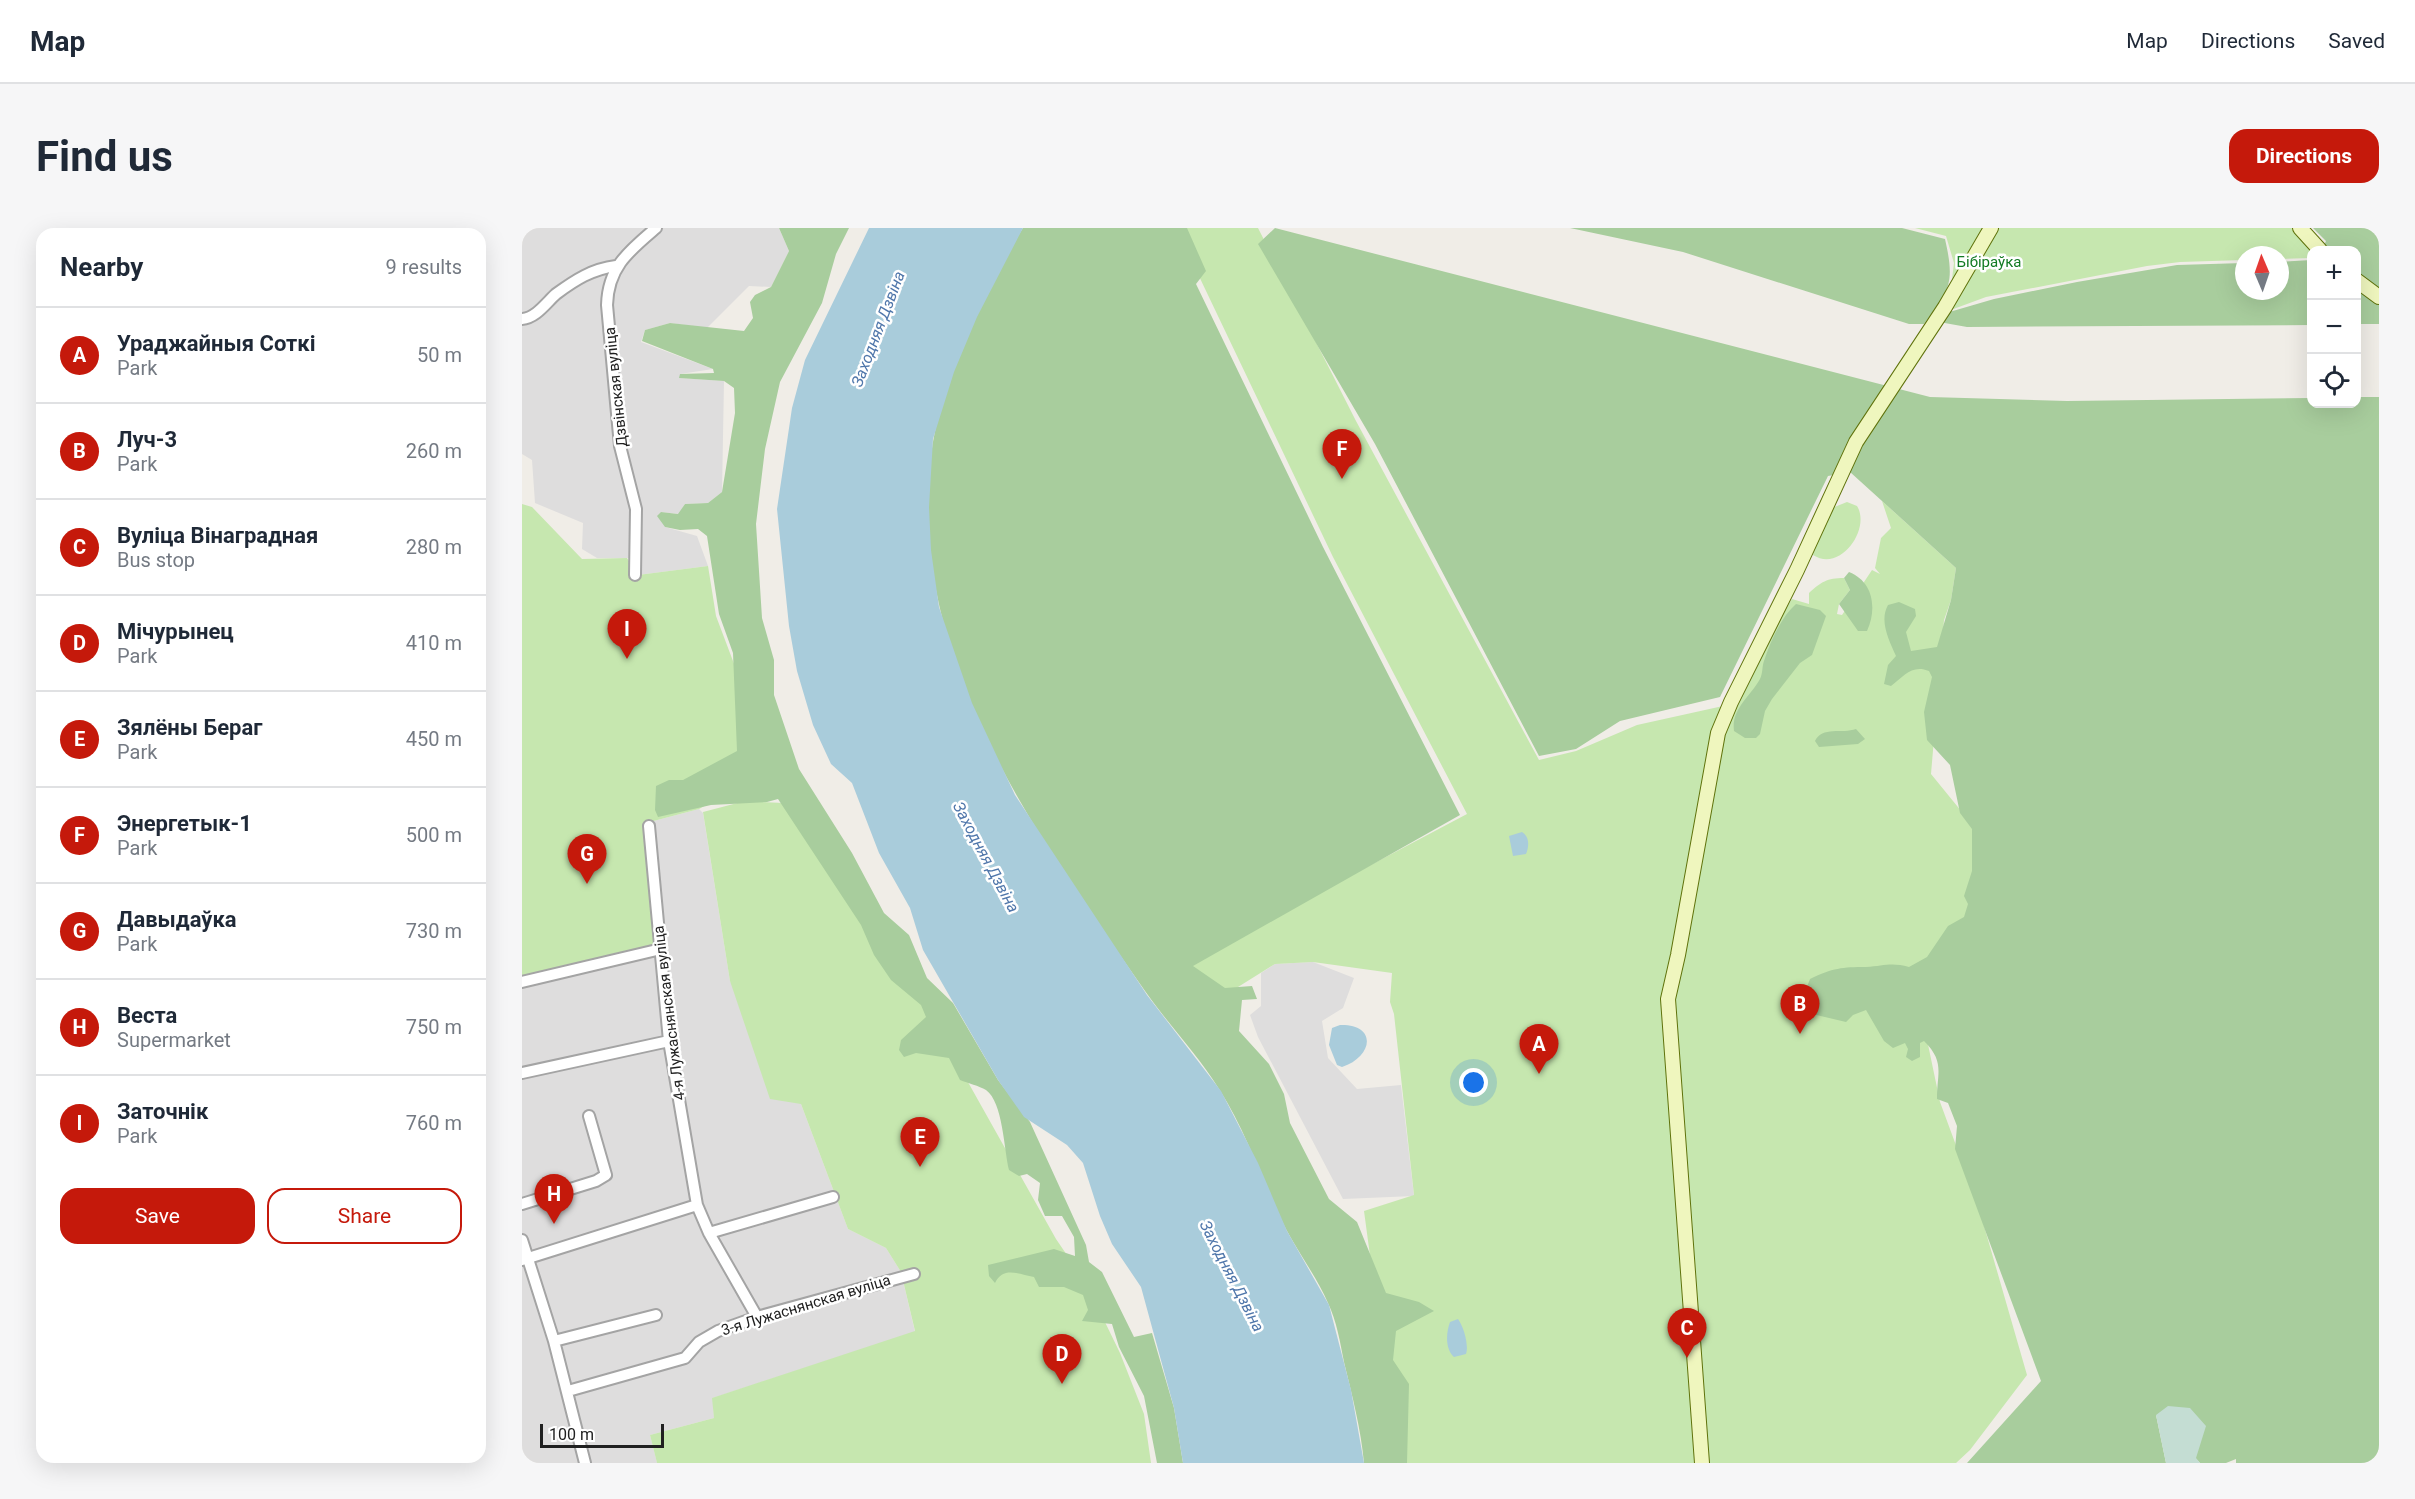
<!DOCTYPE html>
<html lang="en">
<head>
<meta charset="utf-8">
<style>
	:root { --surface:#fff; --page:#f6f6f7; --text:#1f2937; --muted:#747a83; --line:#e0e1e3; --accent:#c5190b }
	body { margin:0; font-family:Roboto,sans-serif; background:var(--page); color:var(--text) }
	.controls { position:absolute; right:18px; top:18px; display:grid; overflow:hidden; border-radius:12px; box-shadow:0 6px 24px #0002 }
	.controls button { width:54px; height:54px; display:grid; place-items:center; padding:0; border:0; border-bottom:2px solid var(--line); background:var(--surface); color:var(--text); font:30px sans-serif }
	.compass { position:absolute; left:1713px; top:18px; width:54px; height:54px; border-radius:50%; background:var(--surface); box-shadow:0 6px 24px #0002; rotate:358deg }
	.scale { position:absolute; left:18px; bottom:15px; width:124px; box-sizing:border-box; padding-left:6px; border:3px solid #202020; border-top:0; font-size:16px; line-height:21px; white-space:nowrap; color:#202020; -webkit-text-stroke:4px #fff; paint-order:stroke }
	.you { position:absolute; left:952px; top:855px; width:21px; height:21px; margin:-15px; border:4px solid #fff; border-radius:50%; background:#1a73e8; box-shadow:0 0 0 9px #1a73e833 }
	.badge { display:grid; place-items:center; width:39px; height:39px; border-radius:50%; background:var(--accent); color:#fff; font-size:20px; font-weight:700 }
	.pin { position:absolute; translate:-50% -50px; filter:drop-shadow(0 2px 3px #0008) }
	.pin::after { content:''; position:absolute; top:32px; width:21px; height:18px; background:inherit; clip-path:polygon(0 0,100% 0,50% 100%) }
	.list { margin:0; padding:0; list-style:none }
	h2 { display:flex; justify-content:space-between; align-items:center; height:78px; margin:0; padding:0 24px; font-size:26px }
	h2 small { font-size:20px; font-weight:400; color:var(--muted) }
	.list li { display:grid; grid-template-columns:39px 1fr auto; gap:18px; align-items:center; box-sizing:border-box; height:96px; padding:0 24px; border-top:2px solid var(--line) }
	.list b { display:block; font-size:22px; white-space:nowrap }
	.list p { margin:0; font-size:20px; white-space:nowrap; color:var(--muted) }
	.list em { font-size:20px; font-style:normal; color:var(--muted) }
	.actions { display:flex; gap:12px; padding:18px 24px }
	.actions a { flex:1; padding:14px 0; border:2px solid var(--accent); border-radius:18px; text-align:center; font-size:21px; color:var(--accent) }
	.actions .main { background:var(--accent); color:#fff }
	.icon { flex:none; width:33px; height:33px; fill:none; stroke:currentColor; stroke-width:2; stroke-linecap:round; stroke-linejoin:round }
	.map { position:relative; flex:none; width:1857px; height:1235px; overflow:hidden; border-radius:18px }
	header { display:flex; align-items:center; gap:36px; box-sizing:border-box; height:84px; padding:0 30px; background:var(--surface); border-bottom:2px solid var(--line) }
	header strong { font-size:28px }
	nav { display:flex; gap:33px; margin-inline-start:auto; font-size:21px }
	.intro { display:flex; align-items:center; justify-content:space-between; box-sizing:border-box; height:144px; padding:0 36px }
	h1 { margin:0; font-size:42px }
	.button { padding:15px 27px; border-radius:18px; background:var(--accent); color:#fff; font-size:21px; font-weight:700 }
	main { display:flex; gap:36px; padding:0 36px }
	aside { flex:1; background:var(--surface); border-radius:18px; box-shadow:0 6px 24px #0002 }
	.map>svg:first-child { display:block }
</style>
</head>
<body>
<header>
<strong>Map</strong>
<nav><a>Map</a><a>Directions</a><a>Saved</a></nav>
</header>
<div class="intro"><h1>Find us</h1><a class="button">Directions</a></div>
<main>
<aside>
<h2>Nearby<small>9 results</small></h2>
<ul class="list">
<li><span class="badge">A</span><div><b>Ураджайныя Соткі</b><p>Park</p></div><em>50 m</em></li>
<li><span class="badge">B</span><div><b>Луч-3</b><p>Park</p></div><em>260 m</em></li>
<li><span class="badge">C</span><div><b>Вуліца Вінаградная</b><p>Bus stop</p></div><em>280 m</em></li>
<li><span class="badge">D</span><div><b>Мічурынец</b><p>Park</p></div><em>410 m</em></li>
<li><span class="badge">E</span><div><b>Зялёны Бераг</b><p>Park</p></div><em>450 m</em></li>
<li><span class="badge">F</span><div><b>Энергетык-1</b><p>Park</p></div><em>500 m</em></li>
<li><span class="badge">G</span><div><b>Давыдаўка</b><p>Park</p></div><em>730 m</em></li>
<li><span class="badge">H</span><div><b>Веста</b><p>Supermarket</p></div><em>750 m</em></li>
<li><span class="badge">I</span><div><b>Заточнік</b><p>Park</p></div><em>760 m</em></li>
</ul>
<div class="actions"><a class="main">Save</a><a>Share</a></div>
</aside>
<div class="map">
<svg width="1857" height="1235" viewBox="0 0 1857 1235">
	<rect width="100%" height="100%" fill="#f0ede7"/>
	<path fill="#dedddd" d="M0,0H257L267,23L249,59L227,58L185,100L148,95L123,102L119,114L191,141L158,146V150L202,153L200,264L186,275L163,276L157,286L139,284L143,299L175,308L186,338L116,347V330H75L60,321L61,295L13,275L10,232L0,226Z
		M177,581L181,585L208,753L279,876L326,1001L364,1020L379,1044L393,1104L191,1170L192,1190L128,1207L135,1235H0V751L124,595Z
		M791,734L832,750L821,780L800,793L806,830L835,861L879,857L892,968L821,971L736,809L728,787L739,778V745L753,736Z"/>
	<path fill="#c6e7af" d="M654,0H736L834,193L1017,532L1054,523L1115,497L1201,478L1270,371L1287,376V365C1299,354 1305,350 1322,350L1328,362L1317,376L1315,386L1320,387L1350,342L1358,346L1353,340L1359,310L1369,300L1360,273L1434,340L1429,372L1422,392L1409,546L1453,600L1449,689L1398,778L1418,874L1456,977L1505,1147L1448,1222L1434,1235H876L842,983L892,967L872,786L868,774L870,745L791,734L753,736L708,764L658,738L945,586L811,329Z
		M1393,0H1787L1789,30L1758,31V27H1722V32L1658,34L1625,38L1464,69L1426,83L1432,35L1424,8Z
		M1325,274L1335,278C1349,300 1319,345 1291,327L1292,321L1310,280Z
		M0,276L10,279L60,331L105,330L116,347L186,338L194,388L217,449L224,513L210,563L177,581L124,595L135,717L0,751Z
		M223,573L261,575L396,765L534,1011L564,1055L598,1125L622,1186L629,1235H135L128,1207L192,1190L190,1170L393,1103L379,1044L364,1020L326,1001L279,876L248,871L208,753L181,584Z"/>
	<path fill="#a8cd9d" d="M257,0H327L314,26L300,75L258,154L243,221L234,296L240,390L252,432V467L277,541L330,625L362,685L387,707L405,750L431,775L476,852L508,894L564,1017L567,1034L580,1044L612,1109L630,1105L652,1180L661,1235H635L622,1168L597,1119L590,1096L560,1093L566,1082L561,1067L542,1059H517L512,1049C496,1046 481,1038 473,1055L467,1048L466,1037L532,1021L553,1028L552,1009L540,988H523L516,972L518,955L505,946L497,948L487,942C482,922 481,874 464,862C457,858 446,855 438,852L427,830L394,825L382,829L377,822L379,812L404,789L399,777L369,752L352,727L339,697L256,571L245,574L189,577L136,589L133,582L134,558L147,552H161L215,523L211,425L197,386L185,308L176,301L158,302L143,299L135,288L139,284L156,286L163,276L186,275L200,264L213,185L212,160L202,153L157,150L158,146L192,145L191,141L120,113L123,102L148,95L222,103L231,90L228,74L233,67L249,59L267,23Z
		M501,0H665L684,43L674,56L801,319L938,587L671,738L703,760L730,758L735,771L720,772L717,803L747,836L762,866L768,895L807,971L835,994L864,1065L897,1074L912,1083L874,1103L871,1132L887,1156L885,1235H842C839,1201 830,1167 822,1134C818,1114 815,1094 806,1075C795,1050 778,1027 765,1003C741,957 726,906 697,861C676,827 646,796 623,763C514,607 384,429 409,228C417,158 464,59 501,0Z
		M753,0L1408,169L1545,173L1789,170L1790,176H1834L1835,169H1857V1235H1714V1231L1704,1235H1678L1634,1187L1644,1235H1445L1519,1153L1433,921L1435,898L1426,875L1415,871C1415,844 1423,834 1402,813L1398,815V829L1390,833L1384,829L1386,821L1383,815L1371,820L1362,813L1344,782L1331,787L1324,794L1286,785L1281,769L1288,751C1311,740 1320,739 1344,739C1362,738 1369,734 1387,739L1405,729L1426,698L1442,689L1446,676L1442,668L1450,643V601L1438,585L1428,537L1405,512L1402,484L1410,449L1407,443C1390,436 1382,448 1369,458L1362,456L1366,437L1374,428C1367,412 1357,393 1366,377L1377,374L1393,381L1394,388L1384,404L1389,423L1415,419L1429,372L1434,340L1328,244L1306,248L1198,469L1098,493L1054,521L1017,528L853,216L736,16Z
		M1048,0H1380L1423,11C1433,55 1428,62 1402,96H1387L1161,24Z
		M1791,0H1857V96H1835L1834,22H1800L1804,13Z
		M1789,32V97L1445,99L1417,94L1424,85L1472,71L1555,54L1655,37L1722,35V63H1758V34Z
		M1327,344C1352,354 1355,381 1345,403H1336L1317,376L1328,362L1322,350Z
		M1274,376L1298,382L1304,388L1290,427L1278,435L1250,471L1243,483L1238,506L1234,510H1223L1212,503C1209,481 1228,469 1238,451C1241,445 1240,438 1242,433C1248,414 1259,389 1274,376Z
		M1334,501L1343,511L1336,516L1297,519L1293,513C1300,498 1320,506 1334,501Z"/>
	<path fill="#c4ddd3" d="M1646,1178L1668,1180L1684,1198L1674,1230L1678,1235H1644L1634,1187Z"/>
	<path fill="#a9ccdb" d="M347,0H501L455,89L432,144L411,211L407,279L409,322L417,379L450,475L493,567L625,767L699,863L736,935L765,1003L807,1077L829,1162L842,1235H661L652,1180L619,1059L590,1016L578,988L561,935L545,917L502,889L476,852L401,722L388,680L357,625L330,555L309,536L291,497L275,443L267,398L255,281L270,180L283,132Z
		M1000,604C1008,609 1007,619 1004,626L991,628L987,608Z
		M818,797C856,796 851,829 820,839L815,837L807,817L810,800Z
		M936,1091C942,1099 947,1118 944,1126L932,1129C923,1121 924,1105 928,1094Z"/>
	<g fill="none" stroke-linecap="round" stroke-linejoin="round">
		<defs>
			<path id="street" d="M0,91C14,90 24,75 34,66C53,52 70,41 94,38
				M113,347L114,281L98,218L85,77C86,39 107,23 134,0
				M127,598L147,813L175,977L187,1005L235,1089
				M0,754L139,721
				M0,845L147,813
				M0,976L74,953L84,947L67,888
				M187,1005L311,969
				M0,1012L32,1113L63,1235
				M0,1032L175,977
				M32,1113L134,1087
				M46,1163L163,1130L177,1114L196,1103L235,1089L392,1046"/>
			<path id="secondary" d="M1778,0L1798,22
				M1834,52L1857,69
				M1180,1235L1146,771L1156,727L1196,505L1209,474L1275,342L1334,214L1423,79L1469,0"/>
		</defs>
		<use href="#street" stroke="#a4a4a4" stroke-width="14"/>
		<use href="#secondary" stroke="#5f720b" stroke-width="16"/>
		<use href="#street" stroke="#fff" stroke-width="10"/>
		<use href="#secondary" stroke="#eff6be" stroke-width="14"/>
	</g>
	<g text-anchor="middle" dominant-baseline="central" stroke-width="5" stroke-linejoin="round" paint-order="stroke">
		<g font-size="15" fill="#127a22" stroke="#fff">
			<text x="1467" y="34">Бібіраўка</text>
		</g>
		<g font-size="15" fill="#202020" stroke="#fff">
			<text transform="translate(94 159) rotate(-96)">Дзвінская вуліца</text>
			<text transform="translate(147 785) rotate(-97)">4-я Лужаснянская вуліца</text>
			<text transform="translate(284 1077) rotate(-17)">3-я Лужаснянская вуліца</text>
		</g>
		<g font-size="16" font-style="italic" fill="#5077ab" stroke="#fff">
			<text transform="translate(356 101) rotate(-69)">Заходняя Дзвіна</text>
			<text transform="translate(464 629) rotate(62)">Заходняя Дзвіна</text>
			<text transform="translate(710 1048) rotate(63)">Заходняя Дзвіна</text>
		</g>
	</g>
</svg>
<div class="controls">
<button>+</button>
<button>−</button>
<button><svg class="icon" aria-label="locate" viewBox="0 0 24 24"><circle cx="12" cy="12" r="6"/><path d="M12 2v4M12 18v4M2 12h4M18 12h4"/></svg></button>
</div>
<svg class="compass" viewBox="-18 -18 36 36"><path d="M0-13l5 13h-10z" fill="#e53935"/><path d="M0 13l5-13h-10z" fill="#747a83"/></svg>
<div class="scale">100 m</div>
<div class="you"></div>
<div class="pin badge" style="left:1017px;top:846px">A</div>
<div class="pin badge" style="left:1278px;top:806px">B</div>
<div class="pin badge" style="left:1165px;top:1130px">C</div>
<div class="pin badge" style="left:540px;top:1156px">D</div>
<div class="pin badge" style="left:398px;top:939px">E</div>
<div class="pin badge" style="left:820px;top:251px">F</div>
<div class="pin badge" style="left:65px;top:656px">G</div>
<div class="pin badge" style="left:32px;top:996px">H</div>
<div class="pin badge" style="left:105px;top:431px">I</div>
</div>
</main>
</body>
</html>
